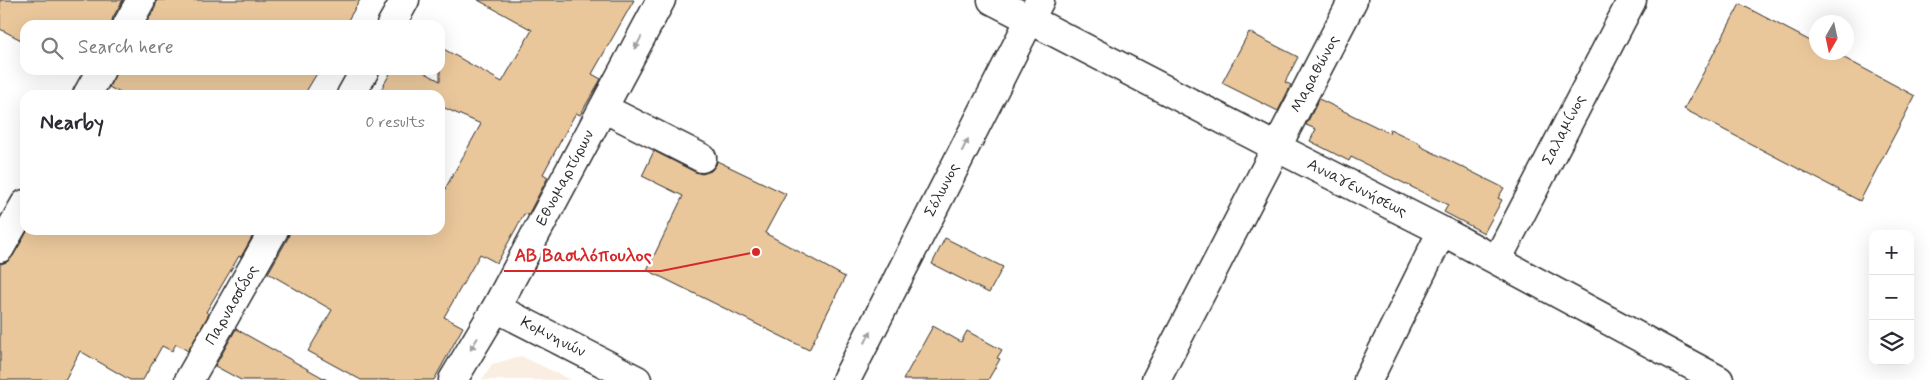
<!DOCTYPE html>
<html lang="en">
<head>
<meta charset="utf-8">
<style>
	:root { --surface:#fff; --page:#f2f2f3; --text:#2b2b33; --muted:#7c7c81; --line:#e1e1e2 }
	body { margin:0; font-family:Mynerve,sans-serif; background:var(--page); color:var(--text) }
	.controls { position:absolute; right:15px; bottom:15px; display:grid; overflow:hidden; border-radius:10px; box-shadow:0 5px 20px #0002 }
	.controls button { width:45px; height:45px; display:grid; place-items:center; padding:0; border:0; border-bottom:1px solid var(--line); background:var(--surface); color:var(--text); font:25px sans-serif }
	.compass { position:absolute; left:1809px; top:15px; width:45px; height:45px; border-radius:50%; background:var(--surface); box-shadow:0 5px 20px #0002; rotate:189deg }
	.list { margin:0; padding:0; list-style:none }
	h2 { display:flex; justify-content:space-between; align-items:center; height:65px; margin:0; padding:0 20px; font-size:21px }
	h2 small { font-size:16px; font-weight:400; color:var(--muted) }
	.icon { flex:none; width:28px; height:28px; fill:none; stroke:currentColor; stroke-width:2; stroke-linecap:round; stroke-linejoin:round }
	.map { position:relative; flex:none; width:1929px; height:380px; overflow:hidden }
	.search { position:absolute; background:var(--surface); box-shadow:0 5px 20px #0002; left:20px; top:20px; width:425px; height:55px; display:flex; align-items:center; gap:12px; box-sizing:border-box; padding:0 18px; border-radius:15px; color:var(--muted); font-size:19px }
	.panel { position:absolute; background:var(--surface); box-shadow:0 5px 20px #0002; left:20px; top:90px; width:425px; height:145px; border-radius:15px }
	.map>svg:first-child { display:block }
</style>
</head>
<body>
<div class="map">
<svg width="1929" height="380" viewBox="0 0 1929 380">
	<rect width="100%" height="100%" fill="#fff"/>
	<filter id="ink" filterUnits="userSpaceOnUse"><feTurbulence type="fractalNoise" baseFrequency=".02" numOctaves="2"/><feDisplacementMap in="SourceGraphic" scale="10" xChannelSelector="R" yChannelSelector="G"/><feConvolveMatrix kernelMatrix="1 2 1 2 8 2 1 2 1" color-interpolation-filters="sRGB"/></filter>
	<g filter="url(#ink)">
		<path fill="#f9eee1" d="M521,356L571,380H482L492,364Z"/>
		<path fill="#eac79b" stroke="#2b2b2b" d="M0,0H123L113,17L111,25H25V42L0,29Z
			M157,0H360L345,25H145L155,8Z
			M478,0H634L592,74L601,79L580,115L576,113L573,118L543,174L548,177L528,215L524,214L497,263L480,254L444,317L463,327L434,380H361L308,351L332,310L268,273L288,238L290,230H440V198L481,124L440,106V95H378L392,70H420L440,81V47L502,82L532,30Z
			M1740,4L1816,44V52H1833L1915,96L1860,201L1684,109Z
			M1249,32L1298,57L1285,82L1291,85L1278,111L1222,83Z
			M117,70H319L304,95H124L109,87Z
			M1319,99L1389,133L1390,129L1421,144L1420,146L1504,188L1498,198L1502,200L1484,233L1444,212L1448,205L1351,157L1349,161L1310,141L1316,129L1306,125Z
			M654,151L695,172L702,174L711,171L716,165L717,161L786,194L765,233L845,277L809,350L647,270L683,196L642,176Z
			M28,230H256L241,257L239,256L206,312L209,314L188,351L176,344L172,351L162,346L143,380H130L80,351L65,380H0V264L7,262L13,256Z
			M945,238L1003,267L989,293L932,264Z
			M933,326L961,342L967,331L1002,350L997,358L1000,359L988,380H903Z
			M236,329L327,380H241L215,366Z"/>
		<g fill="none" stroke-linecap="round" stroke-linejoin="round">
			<defs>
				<path id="minor" d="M992,0L1276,147L1442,231L1719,380
					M127,25L141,0
					M391,25L405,0
					M87,95L101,70
					M351,95L365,70
					M603,108L702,158
					M0,248L25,204
					M1497,260L1632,0
					M496,308L637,380
					M189,380L274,230
					M453,380L496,308L661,0
					M846,380L1040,0
					M1156,380L1353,0
					M1368,380L1442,231"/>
			</defs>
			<use href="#minor" stroke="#2b2b2b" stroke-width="31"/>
			<use href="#minor" stroke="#fff" stroke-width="28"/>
		</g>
		<defs><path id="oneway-solid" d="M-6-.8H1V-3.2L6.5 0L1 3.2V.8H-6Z" transform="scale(1.25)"/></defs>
		<g fill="#a0a0a0">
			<use href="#oneway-solid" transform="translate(638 43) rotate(118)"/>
			<use href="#oneway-solid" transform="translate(965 145) rotate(-63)"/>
			<use href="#oneway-solid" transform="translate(868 337) rotate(-63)"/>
			<use href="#oneway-solid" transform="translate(474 344) rotate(121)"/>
		</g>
	</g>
	<g text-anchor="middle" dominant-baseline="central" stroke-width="5" stroke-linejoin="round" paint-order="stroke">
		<g font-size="16" fill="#2b2b2b" stroke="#fff">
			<text transform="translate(1315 74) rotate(-62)">Μαραθώνος</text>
			<text transform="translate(1564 130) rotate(-63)">Σαλαμίνος</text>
			<text transform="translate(565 178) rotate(-62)">Εθνομαρτύρων</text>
			<text transform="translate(1357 188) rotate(27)">Ανναγεννήσεως</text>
			<text transform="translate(942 190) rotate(-63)">Σόλωνος</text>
			<text transform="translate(232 305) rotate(-60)">Παρνασσίδος</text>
			<text transform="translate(553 337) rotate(27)">Κομνηνών</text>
		</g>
	</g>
	<path fill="none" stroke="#d62828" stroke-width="2" d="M756 252L661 271H504"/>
	<circle fill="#d62828" stroke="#fff" stroke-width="2" cx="756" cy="252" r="5"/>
	<g font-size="18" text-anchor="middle" font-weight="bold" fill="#d62828" stroke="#fff" stroke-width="5" stroke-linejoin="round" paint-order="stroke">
		<text x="583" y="261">ΑΒ Βασιλόπουλος</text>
	</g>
</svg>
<div class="controls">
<button>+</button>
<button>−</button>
<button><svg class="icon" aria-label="layers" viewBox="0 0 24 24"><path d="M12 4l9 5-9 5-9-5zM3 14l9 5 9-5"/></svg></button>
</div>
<svg class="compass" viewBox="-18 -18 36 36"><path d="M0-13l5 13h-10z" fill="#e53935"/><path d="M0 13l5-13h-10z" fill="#7c7c81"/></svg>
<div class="search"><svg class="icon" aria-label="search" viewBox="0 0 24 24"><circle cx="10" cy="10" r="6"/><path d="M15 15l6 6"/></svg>Search here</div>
<section class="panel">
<h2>Nearby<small>0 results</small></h2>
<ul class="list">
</ul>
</section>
</div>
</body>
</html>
